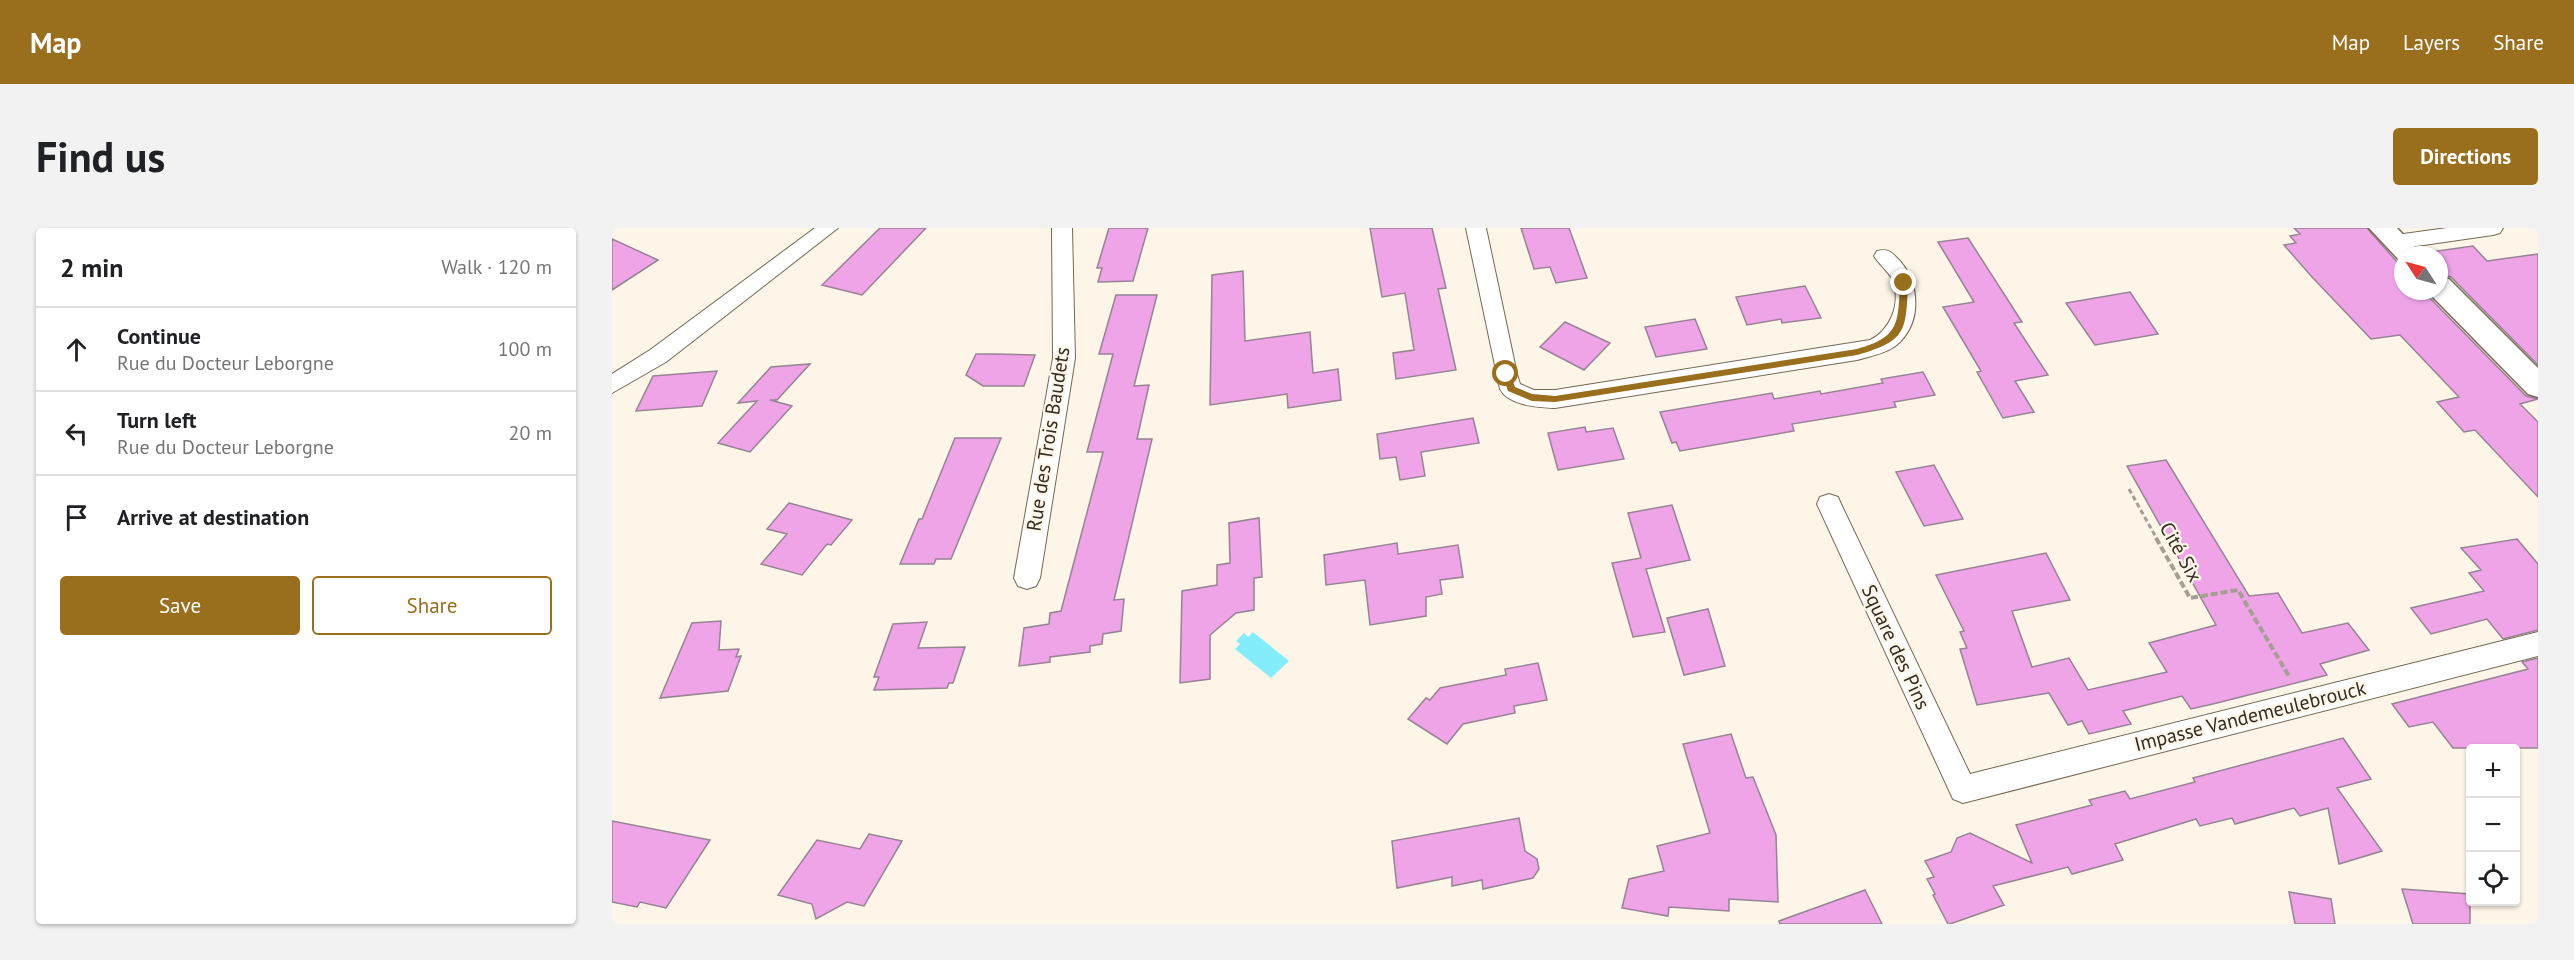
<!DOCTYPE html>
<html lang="en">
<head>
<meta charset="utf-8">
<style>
	:root { --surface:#fff; --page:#f2f2f2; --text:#202124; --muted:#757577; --line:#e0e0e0; --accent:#996e1c }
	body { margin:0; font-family:"PT Sans",sans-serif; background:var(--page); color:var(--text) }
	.controls { position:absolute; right:18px; bottom:18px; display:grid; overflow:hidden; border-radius:6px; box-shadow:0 2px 4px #0004 }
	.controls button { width:54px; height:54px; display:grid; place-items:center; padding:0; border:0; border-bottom:2px solid var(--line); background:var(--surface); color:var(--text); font:30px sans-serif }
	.compass { position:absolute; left:1782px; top:18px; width:54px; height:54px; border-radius:50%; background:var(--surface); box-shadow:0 2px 4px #0004; rotate:306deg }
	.stop { position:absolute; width:18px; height:18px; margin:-14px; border:4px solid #996e1c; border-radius:50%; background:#fff }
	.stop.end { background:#996e1c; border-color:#fff; box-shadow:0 2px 6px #0008 }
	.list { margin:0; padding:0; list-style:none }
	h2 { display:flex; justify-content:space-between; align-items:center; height:78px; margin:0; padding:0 24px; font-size:26px }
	h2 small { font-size:20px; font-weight:400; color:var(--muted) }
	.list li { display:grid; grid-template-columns:39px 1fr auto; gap:18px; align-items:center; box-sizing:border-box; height:84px; padding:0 24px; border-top:2px solid var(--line) }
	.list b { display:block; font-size:22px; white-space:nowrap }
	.list p { margin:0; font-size:20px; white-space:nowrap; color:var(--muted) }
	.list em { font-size:20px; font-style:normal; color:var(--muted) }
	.actions { display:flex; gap:12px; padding:18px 24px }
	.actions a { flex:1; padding:14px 0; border:2px solid var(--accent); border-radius:6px; text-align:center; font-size:21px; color:var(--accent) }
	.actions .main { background:var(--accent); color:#fff }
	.icon { flex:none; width:33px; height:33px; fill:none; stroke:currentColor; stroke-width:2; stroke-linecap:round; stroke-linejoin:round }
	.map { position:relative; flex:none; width:1926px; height:696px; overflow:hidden; border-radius:6px }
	header { display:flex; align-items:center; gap:36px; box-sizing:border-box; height:84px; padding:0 30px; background:var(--accent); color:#fff }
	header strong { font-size:28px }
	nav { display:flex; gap:33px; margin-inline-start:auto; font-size:21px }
	.intro { display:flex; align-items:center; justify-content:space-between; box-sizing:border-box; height:144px; padding:0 36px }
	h1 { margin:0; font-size:42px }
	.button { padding:15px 27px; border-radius:6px; background:var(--accent); color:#fff; font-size:21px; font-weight:700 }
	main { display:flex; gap:36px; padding:0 36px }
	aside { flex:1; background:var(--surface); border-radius:6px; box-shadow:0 2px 4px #0004 }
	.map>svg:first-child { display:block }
</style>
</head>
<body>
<header>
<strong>Map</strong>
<nav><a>Map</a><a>Layers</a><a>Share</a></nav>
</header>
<div class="intro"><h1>Find us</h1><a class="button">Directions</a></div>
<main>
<aside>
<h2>2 min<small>Walk · 120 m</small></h2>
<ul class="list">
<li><svg class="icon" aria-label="ahead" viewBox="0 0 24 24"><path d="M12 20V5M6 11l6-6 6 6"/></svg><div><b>Continue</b><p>Rue du Docteur Leborgne</p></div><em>100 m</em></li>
<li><svg class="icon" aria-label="left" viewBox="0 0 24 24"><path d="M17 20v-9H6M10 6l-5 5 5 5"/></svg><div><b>Turn left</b><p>Rue du Docteur Leborgne</p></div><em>20 m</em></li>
<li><svg class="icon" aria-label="arrive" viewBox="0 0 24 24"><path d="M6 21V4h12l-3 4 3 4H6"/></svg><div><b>Arrive at destination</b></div></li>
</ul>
<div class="actions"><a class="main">Save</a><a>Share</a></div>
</aside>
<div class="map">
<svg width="1926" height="696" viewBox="0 0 1926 696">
	<rect width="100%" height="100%" fill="#fdf5e7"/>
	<path fill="#84edfc" d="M641,404L677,433L659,450L623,421L628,416L624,413L632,405L636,409Z"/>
	<path fill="#efa4e8" stroke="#968394" stroke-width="1.5" d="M268,0H314L250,67L210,57Z
		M497,0H536L521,53L486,54L490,40H485Z
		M758,0H820L834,60L826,61L844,142L784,151L781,125L802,122L793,65L770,69Z
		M909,0H957L975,50L944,55L938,39L922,41Z
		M1682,0H1755L1786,35L1791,36V63H1816L1815,67L1914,168L1926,171L1908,176L1926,194V269L1863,202L1852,204L1825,174L1847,169L1788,107L1759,111L1700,49L1672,17L1684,15L1678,8L1688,6Z
		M1356,10L1410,94L1402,95L1436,147L1403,153L1422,184L1391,190L1365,144L1369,143L1331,79L1362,74L1326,14Z
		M0,11L46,32L0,62Z
		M1861,18L1875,33L1926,26V137L1839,49L1827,47V27L1811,25Z
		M631,43L633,113L698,104L701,145L726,141L729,172L676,180L675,166L598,177L600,47Z
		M1193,58L1209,90L1170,95L1169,91L1135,97L1124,69Z
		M1518,64L1546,106L1483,117L1454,75Z
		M504,67H545L522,158L537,157L525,211H540L502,372L512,371L509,403L491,406L490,416L478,418V424L438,429V434L407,438L412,400L437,396L438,385L449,383L491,224H475L501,126H487Z
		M1083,91L1095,121L1044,129L1033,99Z
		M953,94L998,115L972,142L928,119Z
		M364,126H381L423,127L412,158H371L354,147Z
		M198,136L165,172H158L180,178L138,224L106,215L145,173L126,175L159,139Z
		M105,143L90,178L24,183L41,148Z
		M1311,144L1323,167L1282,174L1284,179L1180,196L1182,203L1068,223L1064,214L1060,215L1048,184L1160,165L1162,171L1208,163L1209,166L1271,155L1269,151Z
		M861,190L867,215L809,224L813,248L788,252L784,229L768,231L765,206Z
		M973,199L974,204L1001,200L1012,231L946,242L936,205Z
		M343,210H389L339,331H324L322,336H288L307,291H310Z
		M1554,232L1637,368L1666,365L1690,405L1736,395L1757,422L1708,436L1715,447L1605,475L1579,481L1570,468L1511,483L1519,496L1477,506L1470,493L1456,497L1437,465L1365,477L1348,421L1355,420L1348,404L1352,403L1324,347L1434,325L1458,372L1400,383L1420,439L1457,430L1476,462L1555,444L1537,415L1604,397L1515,238Z
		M1322,237L1351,291L1312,298L1284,244Z
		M177,275L240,292L219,317L215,316L190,347L149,336L175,306L155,301Z
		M1060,277L1078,332L1034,341L1053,404L1021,409L1000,335L1029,330L1016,285Z
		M647,290L650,349L642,350V382L624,385L598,407V451L568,455L570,363L605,357V337L618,335L617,295Z
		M1905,311L1926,336V402L1891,411L1875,391L1819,406L1799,380L1872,363L1857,345L1869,342L1849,320Z
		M785,315L786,326L846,317L851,349L828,352L830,366L814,369V388L758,397L753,352L714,357L712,327Z
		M1096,381L1113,438L1072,447L1055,390Z
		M109,393L107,422L127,421L124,429L129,428L116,463L48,470L80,395Z
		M315,394L306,420L353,419L341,455H337L335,460L262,462L267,449H262L281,396Z
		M1926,430V520H1841L1821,494L1797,499L1780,476L1916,441L1910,434Z
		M926,435L935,472L902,478L903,485L851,496L835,516L796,491L814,470L818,472L828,460L894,447L893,441Z
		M1119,506L1134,550L1141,549L1164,607L1166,674L1117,671V683L1057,679L1056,688L1010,680L1017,651L1052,643L1045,618L1098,605L1071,516Z
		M1731,510L1759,551L1725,560L1770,623L1727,636L1716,580L1688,588L1682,580L1623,596L1620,590L1588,598L1584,591L1503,616L1511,632L1460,646L1456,639L1381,658L1392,677L1338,696H1336L1321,667L1323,666L1315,651L1322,649L1313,633L1339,624L1345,610L1358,605L1420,635L1404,597L1480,577L1477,572L1513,563L1518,571L1583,554L1581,550Z
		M907,590L913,623L925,631L927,641L921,650L871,661L870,652L840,658V649L785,660L780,613Z
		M0,593L98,612L54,680L28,674L25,679L0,674Z
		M257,606L290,613L252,678L235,674L204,691L200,676L166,667L205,612L248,621Z
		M1790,661L1858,666V696H1801Z
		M1253,662L1270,696H1168L1167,693Z
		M1677,664L1719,671L1723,696H1683Z"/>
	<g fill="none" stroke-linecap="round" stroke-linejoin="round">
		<defs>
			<path id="street" d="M203,0H226L54,134L0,165V146L38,122Z
				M440,0H460L463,130L428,350L424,358L415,361L406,358L402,350L441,130Z
				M854,0H874L905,146L908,156L922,162H943L1258,112C1278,102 1288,78 1282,55C1279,45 1267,37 1262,28L1265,23C1277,20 1280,25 1288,33C1307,55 1310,92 1288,114C1277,125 1259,128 1245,132L943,180C926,179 897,178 888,161Z
				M1835,0H1891L1888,5L1881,7L1784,21L1777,19L1774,14L1777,9L1784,7Z
				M1217,266L1226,269L1229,276L1358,546L1926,404V428L1351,575L1341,571L1205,276L1208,269Z"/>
			<path id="secondary" d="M1757,0H1785L1810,27H1791V34L1788,33Z
				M1827,49L1837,51L1926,140V169L1916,166L1817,65L1827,63Z"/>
		</defs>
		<use href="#street" stroke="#756955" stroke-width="2"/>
		<use href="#secondary" stroke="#756955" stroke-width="3"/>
		<path stroke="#a59e92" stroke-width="3" stroke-dasharray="5 3" stroke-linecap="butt" d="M1517,261L1545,311"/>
		<path stroke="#a59e92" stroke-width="4" stroke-dasharray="7 3" stroke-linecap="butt" d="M1544,310L1578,370L1626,362L1678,450"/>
		<use href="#street" fill="#fff" fill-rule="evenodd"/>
		<use href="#secondary" fill="#fff" fill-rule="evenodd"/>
	</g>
	<path fill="#996e1c" d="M1292,52L1296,55C1294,103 1295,113 1245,127L943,174L920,173L896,163L890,146L897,144L903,159L920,166L943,168L1245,121C1288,109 1286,95 1288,55Z"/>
	<g text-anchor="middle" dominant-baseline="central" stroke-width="4.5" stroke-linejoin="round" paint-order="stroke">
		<g font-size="20" fill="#322d24" stroke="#fdf5e7">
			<text transform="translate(436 211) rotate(-81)">Rue des Trois Baudets</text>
			<text transform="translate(1569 324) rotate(61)">Cité Six</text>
			<text transform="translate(1284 419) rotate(65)">Square des Pins</text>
			<text transform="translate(1638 488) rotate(-14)">Impasse Vandemeulebrouck</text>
		</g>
	</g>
</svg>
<div class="controls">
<button>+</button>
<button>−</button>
<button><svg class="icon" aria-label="locate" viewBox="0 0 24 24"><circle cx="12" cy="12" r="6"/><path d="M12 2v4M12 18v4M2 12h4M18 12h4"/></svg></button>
</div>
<svg class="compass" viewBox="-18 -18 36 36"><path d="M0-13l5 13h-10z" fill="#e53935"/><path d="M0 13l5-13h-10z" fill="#757577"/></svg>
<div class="stop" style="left:894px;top:146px"></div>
<div class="stop end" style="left:1292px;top:55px"></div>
</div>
</main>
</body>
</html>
